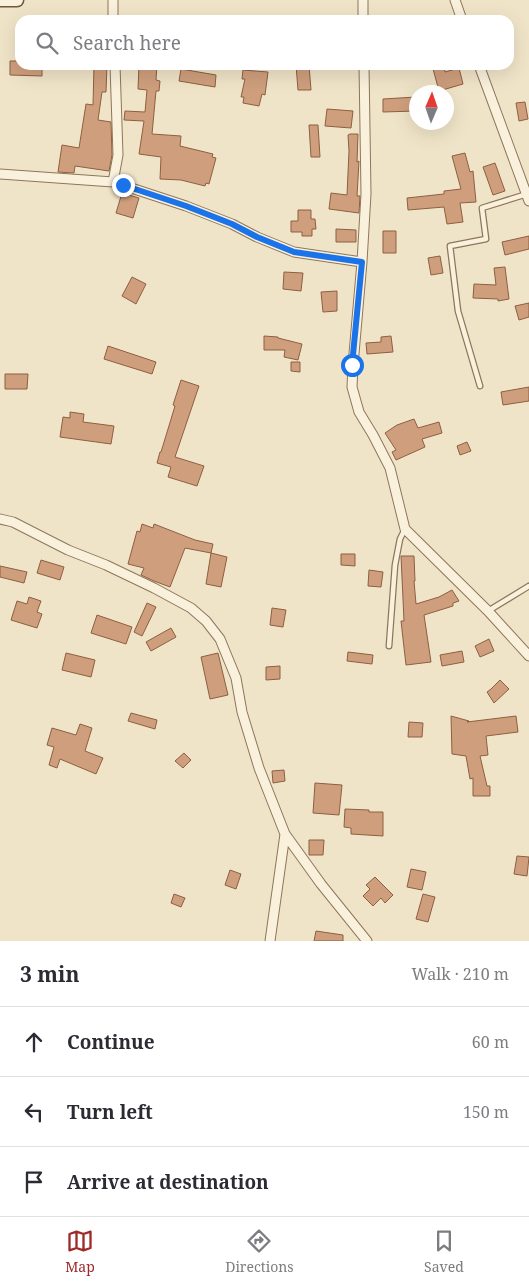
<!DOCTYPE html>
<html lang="en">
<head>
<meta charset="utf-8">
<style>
	:root { --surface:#fff; --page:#f7f7f7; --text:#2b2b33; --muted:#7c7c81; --line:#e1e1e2; --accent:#9e2a2b }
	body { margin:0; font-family:"Noto Serif",serif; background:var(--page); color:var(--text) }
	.compass { position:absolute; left:409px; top:85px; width:45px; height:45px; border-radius:50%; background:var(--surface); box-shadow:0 5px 20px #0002; rotate:2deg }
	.stop { position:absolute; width:15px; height:15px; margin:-11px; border:4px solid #1a73e8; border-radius:50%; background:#fff }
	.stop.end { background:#1a73e8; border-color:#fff; box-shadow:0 1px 5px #0008 }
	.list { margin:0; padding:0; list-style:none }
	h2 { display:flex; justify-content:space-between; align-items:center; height:65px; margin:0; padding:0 20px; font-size:21px }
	h2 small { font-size:16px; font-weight:400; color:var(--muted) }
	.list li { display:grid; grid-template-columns:32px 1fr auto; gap:15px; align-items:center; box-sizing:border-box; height:70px; padding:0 20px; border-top:1px solid var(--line) }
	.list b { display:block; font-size:19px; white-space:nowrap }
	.list em { font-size:16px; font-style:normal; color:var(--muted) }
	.icon { flex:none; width:28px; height:28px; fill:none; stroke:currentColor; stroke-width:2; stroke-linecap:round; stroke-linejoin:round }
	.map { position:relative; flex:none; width:529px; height:941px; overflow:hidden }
	.search { position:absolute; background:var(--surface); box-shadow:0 5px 20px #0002; left:15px; right:15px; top:15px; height:55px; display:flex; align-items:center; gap:12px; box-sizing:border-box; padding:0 18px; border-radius:15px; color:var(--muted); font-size:19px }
	.sheet { height:275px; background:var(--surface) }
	nav { display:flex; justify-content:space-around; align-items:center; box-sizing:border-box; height:70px; border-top:1px solid var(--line); background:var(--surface); font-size:14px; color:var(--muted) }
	nav a { display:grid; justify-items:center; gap:2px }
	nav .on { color:var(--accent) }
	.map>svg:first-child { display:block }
</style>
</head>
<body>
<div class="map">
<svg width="529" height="941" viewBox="0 0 529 941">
	<rect width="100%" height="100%" fill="#f0e4c8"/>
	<path fill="#cf9f7d" stroke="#8d5f41" d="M10,61H20V65H42V76L10,75Z
		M94,65H107L106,92H102L98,120L111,122L112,155L109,171L75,166L74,173L58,172L62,145L79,148L86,104L93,105Z
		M139,65H157L156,80L160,81L159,91H156L152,134L181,136L180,146L213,154L212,157L216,158L209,184L206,183L205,186L181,180L160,179L161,157L139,154L144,121L124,120L125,111L145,112L147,90L138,89Z
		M296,65H309L311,90H298Z
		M432,65H444L445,72L459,68L463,84L439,91Z
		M181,69L216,75L215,87L179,81Z
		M243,70L268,72L265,95L262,94L259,106L243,103L244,97H241L245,79H242Z
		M416,97V111L383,112V99Z
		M525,102L528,119L519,121L516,103Z
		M327,109L353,111L351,128L325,126Z
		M309,125H318L320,157H311Z
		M350,134H358L357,162L359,161L357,196H360L359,213L329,209L331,193L347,195L349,151L348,135Z
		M465,153L470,172L473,171L476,202L460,203L463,222L447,224L444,207L408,210L407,198L444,194V191L461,189L452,156Z
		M495,163L505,191L493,195L483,167Z
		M122,193L139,198L133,218L116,213Z
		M298,210H311V219H315L316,229H312V236H302V232H291V221H298Z
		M336,229L356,230V242H336Z
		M383,231H396V253H383Z
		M529,236V249L505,255L502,242Z
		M440,256L443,273L431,275L428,258Z
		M505,267L509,299L498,301V299L473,298L474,284L496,285L494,268Z
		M284,272L303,273L301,291L283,289Z
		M132,277L146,284L136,304L122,296Z
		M337,291V311L323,312L321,292Z
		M529,303V317L519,320L515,306Z
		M264,336L278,337V338L302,344L298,360L284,357L285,350H264Z
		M391,336L393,352L367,354L366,343L381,342V337Z
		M108,346L156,362L152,374L104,359Z
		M291,362H300V372L291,371Z
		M5,374H28L27,389H5Z
		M181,380L199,386L175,457L204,466L197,486L168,477L171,467L157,463L160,452H161L175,406L173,405Z
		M529,387V401L503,405L501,392Z
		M70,412L84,414L83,422L114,426L111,444L60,437L63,417L70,418Z
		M414,419L418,428L439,422L442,433L422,439L425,447L396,460L392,452L396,450L385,433L397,425Z
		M467,442L471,451L460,455L457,446Z
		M142,524L153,528L154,524L195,540L213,544L211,553L185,548L170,587L154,581L141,575L144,568L128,564L137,531L140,532Z
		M211,553L227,557L221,587L206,584Z
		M341,554H355V566L341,565Z
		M401,556H414L415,581H414L416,604L439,597L452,590L459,601L453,603V606L424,615L431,662L406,665L401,621H404Z
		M41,560L64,567L60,580L37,573Z
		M0,566L27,572L24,583L0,577Z
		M369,570L383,572L381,587L368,586Z
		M29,597L41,601L37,612L42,614L37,628L11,620L17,601L27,604Z
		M147,603L156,607L142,636L134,632Z
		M272,608L286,610L283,627L270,625Z
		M97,615L132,627L126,644L91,633Z
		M171,628L176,637L151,651L146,642Z
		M489,639L494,651L480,657L475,646Z
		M462,651L464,662L442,666L440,655Z
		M348,652L373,655L372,664L347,661Z
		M66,653L95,660L91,677L62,670Z
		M218,653L228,695L210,699L201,657Z
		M280,666V679L266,680V667Z
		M500,680L509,689L494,703L487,692L491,689Z
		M131,713L157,720L155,729L128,721Z
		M451,716L469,721L467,722L516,716L518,732L486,736L488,755L480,756L487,786H490V796H473V778L470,779L466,756L452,754Z
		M409,722L423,723L422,737H408Z
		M80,724L92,728L85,751L103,758L96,774L60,759L57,768L49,765L54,747L47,745L52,728L76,735Z
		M184,753L191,760L183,768L175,761Z
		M284,770L285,781L273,783L272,771Z
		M315,783L342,785L339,815L313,813Z
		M345,809L369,810V812H383V836L351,834V828L344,827Z
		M309,840H324L323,855H309Z
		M517,856L529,857L527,876L514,874Z
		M411,869L426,872L422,890L407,887Z
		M230,870L241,874L236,889L225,885Z
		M375,877L393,895L385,903L381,898L373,906L363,896L370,889L366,885Z
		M174,894L185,898L181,907L171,903Z
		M423,894L435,897L428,922L416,919Z
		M316,931L343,935V941H314Z"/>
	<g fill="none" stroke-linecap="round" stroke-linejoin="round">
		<defs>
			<path id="service" d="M480,386L458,311L450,246L486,239L482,208L527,194
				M488,611L529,586
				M389,646L395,565L400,539L405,529"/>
			<path id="minor" d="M113,0V20
				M363,0V20
				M455,0L462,20
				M115,65L118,155L113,182L186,206L232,224L257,237L294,252L362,262
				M364,65L366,194L362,262L353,365L352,387L359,412L373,435L390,468L405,529L488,611L529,656
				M479,65L529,201
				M0,174L113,182
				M0,519L13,522L68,550L106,565L154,588L191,608L206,621L220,639L236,678L242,712L259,768L285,834L321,884L367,941
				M270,941L285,834"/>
			<path id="secondary" d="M0,0H17"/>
		</defs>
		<use href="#service" stroke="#8d765c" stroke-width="7"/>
		<use href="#minor" stroke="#8d765c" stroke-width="11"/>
		<use href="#secondary" stroke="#6f573f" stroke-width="15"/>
		<use href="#service" stroke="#faf1dc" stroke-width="4.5"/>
		<use href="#minor" stroke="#faf1dc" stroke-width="9"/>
		<use href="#secondary" stroke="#faf1dc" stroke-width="12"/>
	</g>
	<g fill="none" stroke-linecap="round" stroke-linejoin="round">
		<path stroke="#1a73e8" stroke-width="6" d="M123,185L186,206L232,224L257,237L294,252L362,262L352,365"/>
	</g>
</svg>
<svg class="compass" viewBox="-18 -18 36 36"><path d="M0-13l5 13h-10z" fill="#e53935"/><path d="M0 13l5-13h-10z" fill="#7c7c81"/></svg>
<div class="stop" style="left:352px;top:365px"></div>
<div class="stop end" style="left:123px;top:185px"></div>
<div class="search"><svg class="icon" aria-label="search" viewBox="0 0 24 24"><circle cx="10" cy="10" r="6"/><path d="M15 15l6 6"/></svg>Search here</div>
</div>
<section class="sheet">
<h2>3 min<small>Walk · 210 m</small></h2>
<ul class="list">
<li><svg class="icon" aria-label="ahead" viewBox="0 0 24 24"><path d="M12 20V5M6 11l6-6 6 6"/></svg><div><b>Continue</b></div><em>60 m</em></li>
<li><svg class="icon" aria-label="left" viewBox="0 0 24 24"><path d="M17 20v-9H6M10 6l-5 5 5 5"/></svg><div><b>Turn left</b></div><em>150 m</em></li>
<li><svg class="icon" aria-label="arrive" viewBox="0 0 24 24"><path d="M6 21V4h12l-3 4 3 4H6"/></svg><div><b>Arrive at destination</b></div></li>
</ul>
</section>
<nav>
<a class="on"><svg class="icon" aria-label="map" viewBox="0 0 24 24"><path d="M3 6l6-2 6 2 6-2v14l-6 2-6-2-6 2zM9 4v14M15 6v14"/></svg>Map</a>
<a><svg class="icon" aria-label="directions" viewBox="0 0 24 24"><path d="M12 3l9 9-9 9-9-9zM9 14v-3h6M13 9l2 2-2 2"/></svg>Directions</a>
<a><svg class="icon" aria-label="saved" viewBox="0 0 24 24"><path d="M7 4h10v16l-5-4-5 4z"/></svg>Saved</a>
</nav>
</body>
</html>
